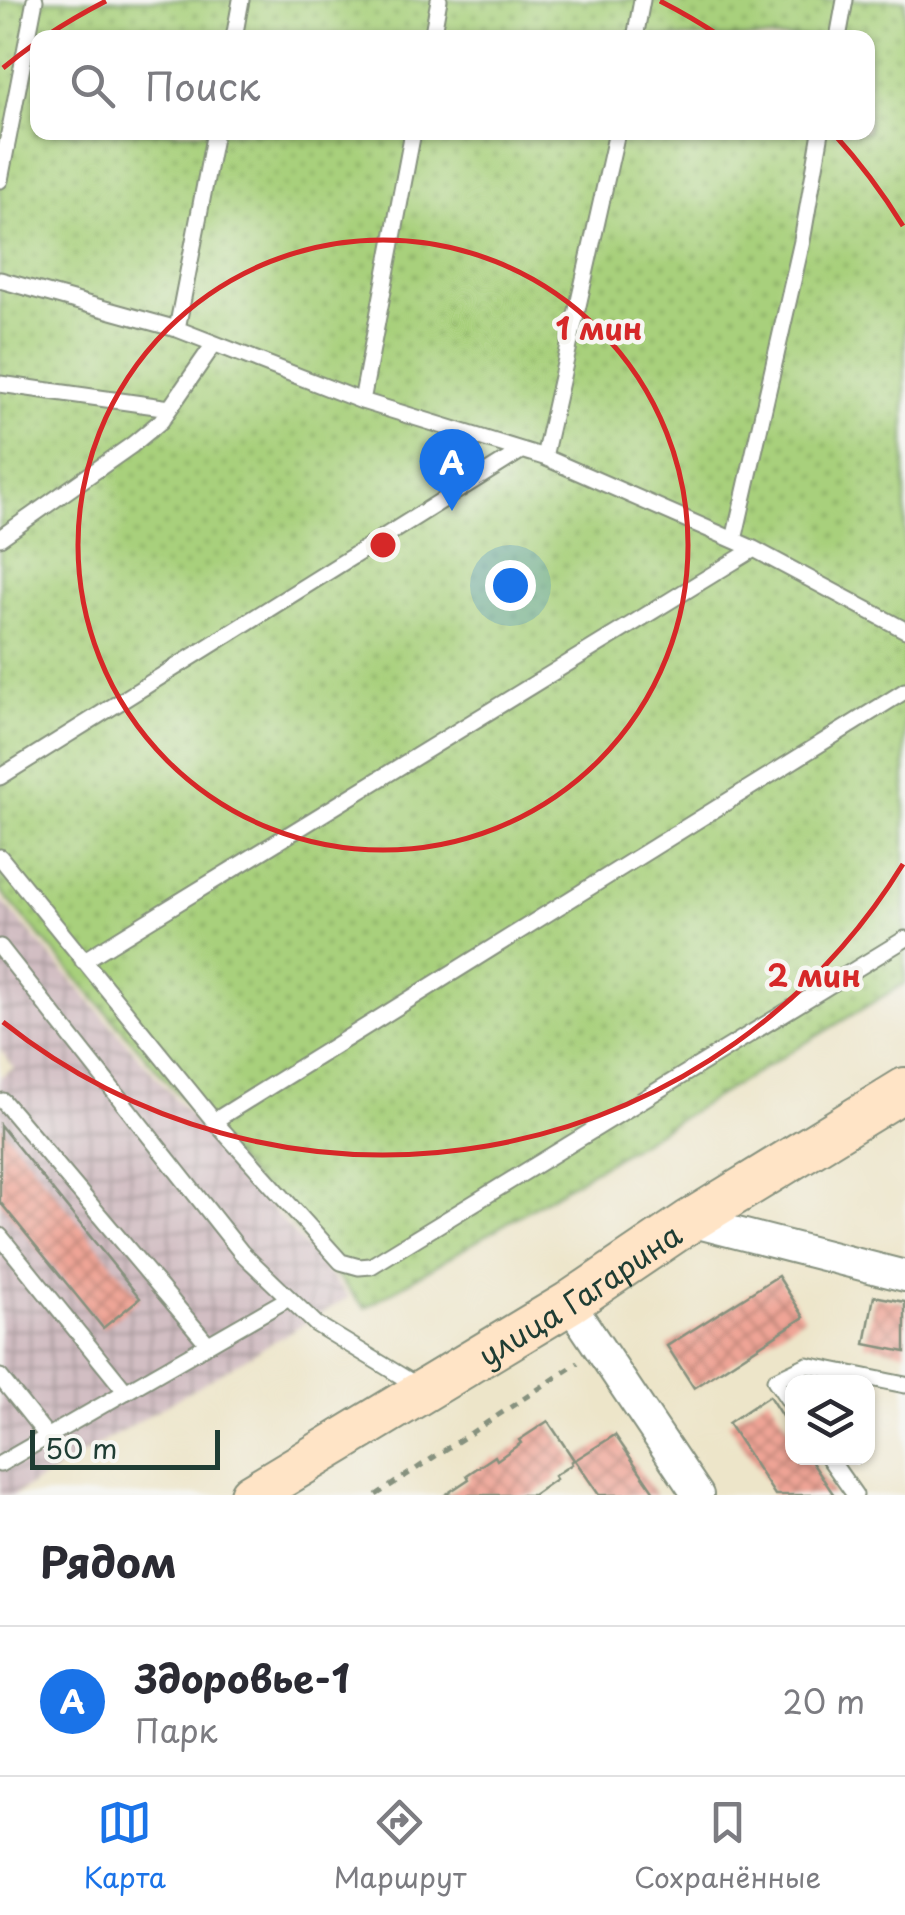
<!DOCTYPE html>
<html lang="ru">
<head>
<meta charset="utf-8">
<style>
	:root { --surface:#fff; --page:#f2f2f3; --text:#2b2b33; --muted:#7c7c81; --line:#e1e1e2; --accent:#1a73e8 }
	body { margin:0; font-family:"Playpen Sans",sans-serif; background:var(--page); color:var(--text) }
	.controls { position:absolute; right:30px; bottom:30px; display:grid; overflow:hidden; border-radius:20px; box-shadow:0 2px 8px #0004 }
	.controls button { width:90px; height:90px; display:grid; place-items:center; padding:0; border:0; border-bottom:2px solid var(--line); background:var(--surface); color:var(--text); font:50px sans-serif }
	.scale { position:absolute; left:30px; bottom:25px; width:190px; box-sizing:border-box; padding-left:10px; border:5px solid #1f3d34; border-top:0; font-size:28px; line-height:35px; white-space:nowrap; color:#1f3d34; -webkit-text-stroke:8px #f6f6f2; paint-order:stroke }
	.you { position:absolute; left:510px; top:585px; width:35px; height:35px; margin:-25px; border:8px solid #fff; border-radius:50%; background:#1a73e8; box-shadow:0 0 0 15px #1a73e833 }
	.badge { display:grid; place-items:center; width:65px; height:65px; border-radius:50%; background:var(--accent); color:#fff; font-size:32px; font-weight:700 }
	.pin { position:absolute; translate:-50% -82px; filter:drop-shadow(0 2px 5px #0008) }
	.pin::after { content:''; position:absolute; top:52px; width:35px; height:30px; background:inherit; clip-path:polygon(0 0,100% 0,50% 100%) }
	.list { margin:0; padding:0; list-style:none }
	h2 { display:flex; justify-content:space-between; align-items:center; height:130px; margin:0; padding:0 40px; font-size:42px }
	h2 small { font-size:32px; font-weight:400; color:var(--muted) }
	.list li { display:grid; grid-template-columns:65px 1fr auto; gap:30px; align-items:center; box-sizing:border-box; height:150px; padding:0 40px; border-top:2px solid var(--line) }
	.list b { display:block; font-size:38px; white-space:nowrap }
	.list p { margin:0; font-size:32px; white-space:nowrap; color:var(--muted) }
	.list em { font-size:32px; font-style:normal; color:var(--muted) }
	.icon { flex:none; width:55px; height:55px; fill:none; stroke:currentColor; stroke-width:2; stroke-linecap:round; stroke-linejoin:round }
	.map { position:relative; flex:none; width:905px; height:1495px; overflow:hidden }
	.search { position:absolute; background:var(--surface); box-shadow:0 2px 8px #0004; left:30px; right:30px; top:30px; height:110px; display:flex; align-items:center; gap:25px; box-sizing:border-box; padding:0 35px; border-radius:20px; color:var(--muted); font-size:38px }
	.sheet { height:280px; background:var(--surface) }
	nav { display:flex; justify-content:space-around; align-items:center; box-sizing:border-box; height:140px; border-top:2px solid var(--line); background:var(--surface); font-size:28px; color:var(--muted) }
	nav a { display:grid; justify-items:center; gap:5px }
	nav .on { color:var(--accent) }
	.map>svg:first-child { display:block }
</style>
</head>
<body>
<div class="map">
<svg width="905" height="1495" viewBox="0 0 905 1495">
	<defs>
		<pattern id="industrial-grid" width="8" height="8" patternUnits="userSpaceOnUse" patternTransform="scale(2.5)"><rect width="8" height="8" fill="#d2bec3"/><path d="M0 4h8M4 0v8" fill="none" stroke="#aa9c9f"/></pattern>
		<pattern id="green-dots" width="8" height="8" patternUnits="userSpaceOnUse" patternTransform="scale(2.5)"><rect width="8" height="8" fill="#a8d07b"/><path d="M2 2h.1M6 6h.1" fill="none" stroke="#8a6" stroke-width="1.8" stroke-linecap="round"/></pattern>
		<pattern id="building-cross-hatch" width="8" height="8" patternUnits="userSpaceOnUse" patternTransform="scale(2.5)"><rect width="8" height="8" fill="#efa496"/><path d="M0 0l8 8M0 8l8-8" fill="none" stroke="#c1877b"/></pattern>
	</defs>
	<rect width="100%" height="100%" fill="#f6f6f2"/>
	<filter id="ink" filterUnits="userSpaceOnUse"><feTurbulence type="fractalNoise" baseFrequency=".01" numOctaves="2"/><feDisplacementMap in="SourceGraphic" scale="20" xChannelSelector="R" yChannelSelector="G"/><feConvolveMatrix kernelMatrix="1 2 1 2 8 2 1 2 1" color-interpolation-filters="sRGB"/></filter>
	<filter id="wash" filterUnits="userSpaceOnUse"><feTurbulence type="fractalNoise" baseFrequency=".0048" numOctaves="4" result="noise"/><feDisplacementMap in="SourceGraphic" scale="40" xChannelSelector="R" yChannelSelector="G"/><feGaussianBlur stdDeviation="2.25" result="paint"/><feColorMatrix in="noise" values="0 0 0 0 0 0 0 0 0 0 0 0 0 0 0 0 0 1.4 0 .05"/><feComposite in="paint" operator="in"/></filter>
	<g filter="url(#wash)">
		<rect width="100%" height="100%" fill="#ede5c9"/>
		<path fill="url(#industrial-grid)" d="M0,898L349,1297L14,1495H0V1077L14,1068L0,1049Z"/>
		<path fill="url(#green-dots)" stroke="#648658" stroke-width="2.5" fill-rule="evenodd" d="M0,0H905V983L365,1308L0,890ZM38,38H868V132H38Z"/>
		<g id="blocks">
			<path fill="url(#building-cross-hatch)" d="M0,1125L140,1298L103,1328L0,1202Z
				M778,1276L804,1317L694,1388L667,1346Z
				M874,1296L905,1302V1352L865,1344Z
				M769,1396L792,1432V1458H809L834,1495H775L728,1423Z
				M548,1421L574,1460L571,1462L572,1464L554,1476L556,1479L533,1495H445L469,1479L467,1475L495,1456L497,1460L521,1443L519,1440Z
				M615,1435L656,1495H599L575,1460Z"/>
		</g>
	</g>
	<g filter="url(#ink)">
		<use href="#blocks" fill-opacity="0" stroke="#86917e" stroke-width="2.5"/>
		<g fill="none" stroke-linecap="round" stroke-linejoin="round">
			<defs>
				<path id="lane" d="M234,38L241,0
					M432,38L439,0
					M635,38L642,0
					M838,38L845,0
					M0,180L35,0
					M0,280L177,329L362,401L544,457L754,549L905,630
					M177,329L215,132
					M0,384L170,408
					M362,401L413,132
					M544,457L617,132
					M0,538L132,445L161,421L214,344
					M734,540L802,241L821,132
					M0,777L521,451
					M0,857L214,1121L341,1262L359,1267L371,1266L905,939
					M0,947L241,1252L316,1324L421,1388
					M83,961L754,549
					M3,1101L208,1344
					M214,1121L905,691
					M0,1236L126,1392
					M0,1377L48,1437
					M792,1405L775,1380L807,1365L905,1385
					M829,1458L855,1495
					M0,1464L289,1298"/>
				<path id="street" d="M690,1221L905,1276
					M569,1303L698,1495"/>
				<g id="secondary">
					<path id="s1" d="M251,1495L569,1303L690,1221L905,1089"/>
				</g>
			</defs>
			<use href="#lane" stroke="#86917e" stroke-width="19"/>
			<use href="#street" stroke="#86917e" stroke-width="34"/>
			<use href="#secondary" stroke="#86917e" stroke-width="46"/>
			<path stroke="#86917e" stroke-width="5" stroke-dasharray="8 8" stroke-linecap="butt" d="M376,1495L578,1363"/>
			<use href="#lane" stroke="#fff" stroke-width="15"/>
			<use href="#street" stroke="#fff" stroke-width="30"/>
			<use href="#secondary" stroke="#ffe4c6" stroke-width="42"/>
		</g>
	</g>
	<g fill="none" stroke="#d62828" stroke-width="5">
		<circle cx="383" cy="545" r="305"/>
		<path d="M903 864A610 610 0 0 1 3 1022M3 68A610 610 0 0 1 37 42M46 36A610 610 0 0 1 106 1M660 1A610 610 0 0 1 720 36M833 133A610 610 0 0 1 903 226"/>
	</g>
	<g text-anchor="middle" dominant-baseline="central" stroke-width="9" stroke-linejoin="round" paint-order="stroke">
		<g font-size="30" fill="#1f3d34" stroke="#f6f6f2">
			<text stroke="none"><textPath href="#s1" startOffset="385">улица Гагарина</textPath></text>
		</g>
	</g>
	<circle cx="383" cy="545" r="15" fill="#d62828" stroke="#f6f6f2" stroke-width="5"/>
	<g font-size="30" text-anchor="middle" font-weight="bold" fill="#d62828" stroke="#f6f6f2" stroke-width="9" stroke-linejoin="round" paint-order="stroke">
		<text x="599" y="340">1 мин</text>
		<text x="814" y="987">2 мин</text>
	</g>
</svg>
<div class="controls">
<button><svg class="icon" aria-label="layers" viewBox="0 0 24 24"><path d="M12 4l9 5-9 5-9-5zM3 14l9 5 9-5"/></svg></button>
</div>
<div class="scale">50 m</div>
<div class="you"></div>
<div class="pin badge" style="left:452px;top:511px">A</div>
<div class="search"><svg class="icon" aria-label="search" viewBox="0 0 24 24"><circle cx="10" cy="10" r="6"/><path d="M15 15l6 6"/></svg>Поиск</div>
</div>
<section class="sheet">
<h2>Рядом<small></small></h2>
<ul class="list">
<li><span class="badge">A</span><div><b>Здоровье-1</b><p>Парк</p></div><em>20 m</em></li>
</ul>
</section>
<nav>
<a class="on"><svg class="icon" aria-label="map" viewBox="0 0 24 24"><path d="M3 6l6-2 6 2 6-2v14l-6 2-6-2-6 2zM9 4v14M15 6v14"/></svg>Карта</a>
<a><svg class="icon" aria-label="directions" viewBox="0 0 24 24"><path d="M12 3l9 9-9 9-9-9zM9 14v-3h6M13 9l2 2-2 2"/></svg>Маршрут</a>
<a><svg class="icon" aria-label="saved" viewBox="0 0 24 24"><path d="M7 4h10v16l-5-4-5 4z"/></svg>Сохранённые</a>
</nav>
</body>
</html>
